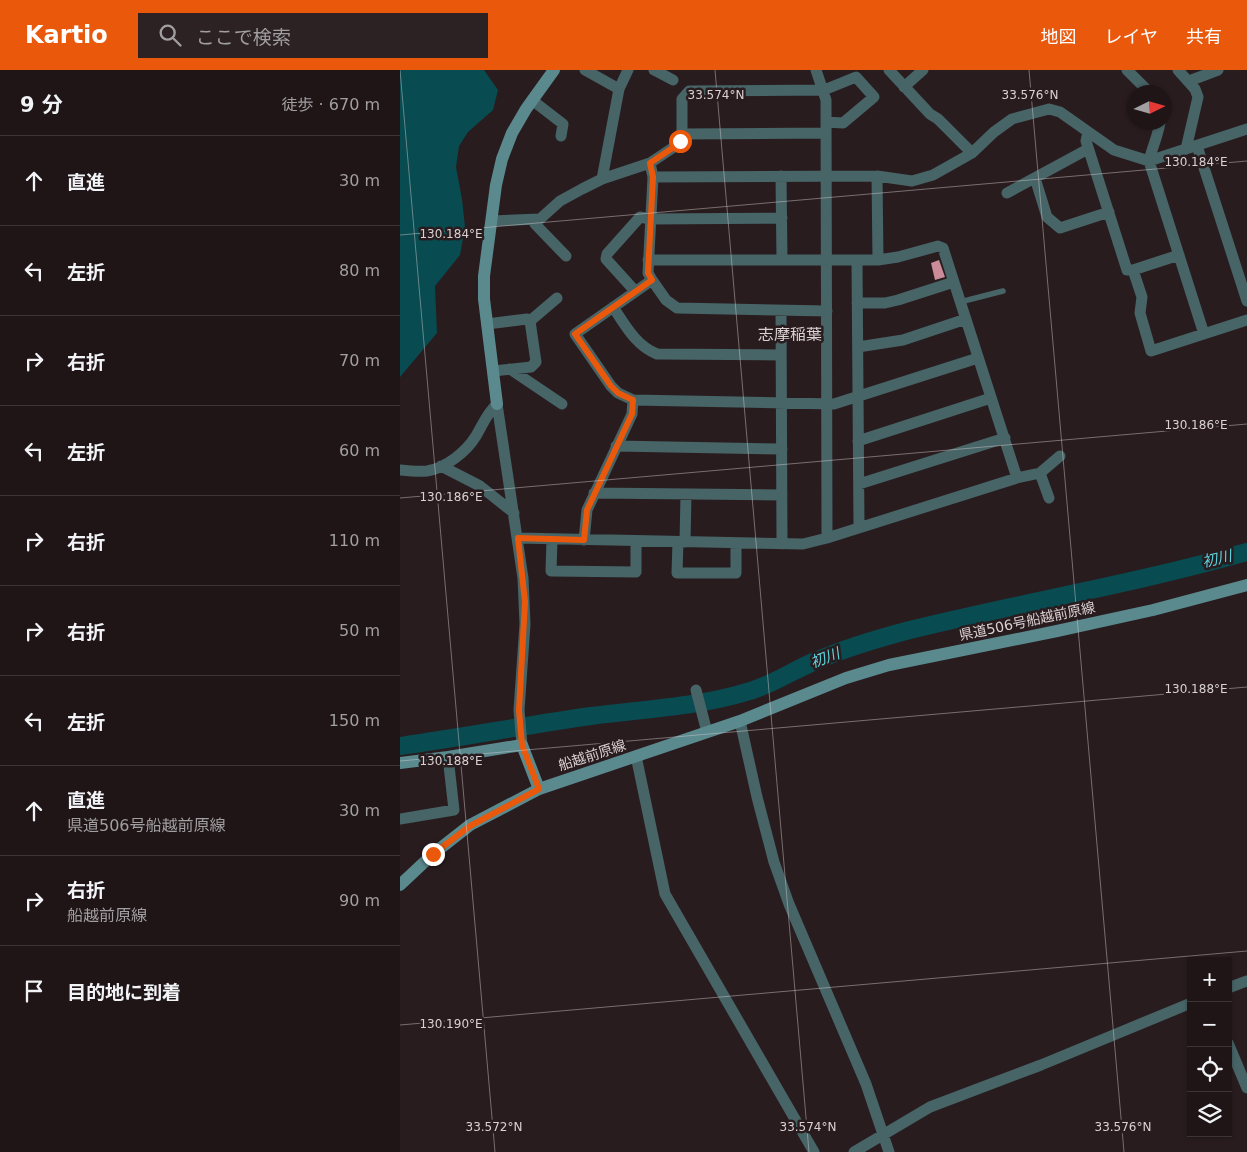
<!DOCTYPE html>
<html lang="ja">
<head>
<meta charset="utf-8">
<style>
	:root { --surface:#1f1517; --page:#2c2224; --text:#f1f3f6; --muted:#a19fa1; --line:#3c3436; --accent:#ea580c }
	body { margin:0; font-family:"DejaVu Sans","Noto Sans JP",sans-serif; background:var(--page); color:var(--text) }
	.controls { position:absolute; right:15px; bottom:15px; display:grid; overflow:hidden; border-radius:0px; box-shadow:0 1px 4px #0004 }
	.controls button { width:45px; height:45px; display:grid; place-items:center; padding:0; border:0; border-bottom:1px solid var(--line); background:var(--surface); color:var(--text); font:25px sans-serif }
	.compass { position:absolute; left:727px; top:15px; width:45px; height:45px; border-radius:50%; background:var(--surface); box-shadow:0 1px 4px #0004; rotate:85deg }
	.stop { position:absolute; width:15px; height:15px; margin:-11px; border:4px solid #ea580c; border-radius:50%; background:#fff }
	.stop.end { background:#ea580c; border-color:#fff; box-shadow:0 1px 5px #0008 }
	.list { margin:0; padding:0; list-style:none }
	h2 { display:flex; justify-content:space-between; align-items:center; height:65px; margin:0; padding:0 20px; font-size:21px }
	h2 small { font-size:16px; font-weight:400; color:var(--muted) }
	.list li { display:grid; grid-template-columns:32px 1fr auto; gap:15px; align-items:center; box-sizing:border-box; height:90px; padding:0 20px; border-top:1px solid var(--line) }
	.list b { display:block; font-size:19px; white-space:nowrap }
	.list p { margin:0; font-size:16px; white-space:nowrap; color:var(--muted) }
	.list em { font-size:16px; font-style:normal; color:var(--muted) }
	.icon { flex:none; width:28px; height:28px; fill:none; stroke:currentColor; stroke-width:2; stroke-linecap:round; stroke-linejoin:round }
	.map { position:relative; flex:none; width:847px; height:1082px; overflow:hidden }
	header { display:flex; align-items:center; gap:30px; box-sizing:border-box; height:70px; padding:0 25px; background:var(--accent); color:#fff }
	header strong { font-size:24px }
	nav { display:flex; gap:28px; margin-inline-start:auto; font-size:18px }
	.search { width:350px; height:45px; background:var(--page); display:flex; align-items:center; gap:12px; box-sizing:border-box; padding:0 18px; border-radius:0px; color:var(--muted); font-size:19px }
	main { display:flex }
	aside { flex:1; background:var(--surface) }
	.map>svg:first-child { display:block }
</style>
</head>
<body>
<header>
<strong>Kartio</strong>
<div class="search"><svg class="icon" aria-label="search" viewBox="0 0 24 24"><circle cx="10" cy="10" r="6"/><path d="M15 15l6 6"/></svg>ここで検索</div>
<nav><a>地図</a><a>レイヤ</a><a>共有</a></nav>
</header>
<main>
<aside>
<h2>9 分<small>徒歩 · 670 m</small></h2>
<ul class="list">
<li><svg class="icon" aria-label="ahead" viewBox="0 0 24 24"><path d="M12 20V5M6 11l6-6 6 6"/></svg><div><b>直進</b></div><em>30 m</em></li>
<li><svg class="icon" aria-label="left" viewBox="0 0 24 24"><path d="M17 20v-9H6M10 6l-5 5 5 5"/></svg><div><b>左折</b></div><em>80 m</em></li>
<li><svg class="icon" aria-label="right" viewBox="0 0 24 24"><path d="M7 20v-9h11M14 6l5 5-5 5"/></svg><div><b>右折</b></div><em>70 m</em></li>
<li><svg class="icon" aria-label="left" viewBox="0 0 24 24"><path d="M17 20v-9H6M10 6l-5 5 5 5"/></svg><div><b>左折</b></div><em>60 m</em></li>
<li><svg class="icon" aria-label="right" viewBox="0 0 24 24"><path d="M7 20v-9h11M14 6l5 5-5 5"/></svg><div><b>右折</b></div><em>110 m</em></li>
<li><svg class="icon" aria-label="right" viewBox="0 0 24 24"><path d="M7 20v-9h11M14 6l5 5-5 5"/></svg><div><b>右折</b></div><em>50 m</em></li>
<li><svg class="icon" aria-label="left" viewBox="0 0 24 24"><path d="M17 20v-9H6M10 6l-5 5 5 5"/></svg><div><b>左折</b></div><em>150 m</em></li>
<li><svg class="icon" aria-label="ahead" viewBox="0 0 24 24"><path d="M12 20V5M6 11l6-6 6 6"/></svg><div><b>直進</b><p>県道506号船越前原線</p></div><em>30 m</em></li>
<li><svg class="icon" aria-label="right" viewBox="0 0 24 24"><path d="M7 20v-9h11M14 6l5 5-5 5"/></svg><div><b>右折</b><p>船越前原線</p></div><em>90 m</em></li>
<li><svg class="icon" aria-label="arrive" viewBox="0 0 24 24"><path d="M6 21V4h12l-3 4 3 4H6"/></svg><div><b>目的地に到着</b></div></li>
</ul>
</aside>
<div class="map">
<svg width="847" height="1082" viewBox="0 0 847 1082">
	<rect width="100%" height="100%" fill="#291c1f"/>
	<path fill="#084b50" d="M0,0H84L98,20L93,40L68,62L59,76L56,97L62,129L65,157L60,185L35,216L37,263L0,307Z"/>
	<g fill="none" stroke-linecap="round" stroke-linejoin="round">
		<path stroke="#084b50" stroke-width="18" d="M0,676C64,667 127,655 191,646C244,639 299,637 350,621C374,614 395,599 418,590C446,578 476,569 506,561C619,533 734,514 847,482"/>
	</g>
	<path fill="#c98c98" d="M539,190L545,207L535,210L531,193Z"/>
	<g fill="none" stroke-linecap="round" stroke-linejoin="round">
		<path stroke="#476466" stroke-width="5.5" d="M560,232L603,221"/>
		<path stroke="#476466" stroke-width="11" d="M185,0L219,19
			M254,0L273,10
			M416,0L426,30L427,468
			M489,0L530,44L538,49L572,83
			M727,0L749,22
			M778,0L795,19L798,27L786,79
			M789,11L818,0
			M504,17L523,0
			M132,30L163,54L161,66
			M760,52C758,66 752,78 749,91L804,264
			M688,62L686,71L727,200H733L779,185
			M282,64L426,63
			M797,76L847,231
			M250,93L253,107L248,203L252,210L175,264L211,316L218,323L233,330L434,334L578,288
			M381,106L382,190
			M477,106L478,190
			M253,107L477,106L512,111L533,105L572,83L594,62L612,49L649,39L660,42L714,80L749,91L847,59
			M635,108L647,147L660,158L709,142
			M202,109L219,19L228,0
			M607,123L688,79
			M134,150L135,154L166,186
			M92,151L140,149L160,131L182,119L202,109L250,93L277,75L280,71L282,64V29L289,21L424,20L456,7L474,27L443,53L426,52
			M457,190L459,457
			M733,200L742,227L740,243L751,281L847,250
			M252,210L266,230L277,238L427,241
			M235,221L206,189L207,184L240,147L250,149L382,148
			M457,233H485L498,230L554,212
			M213,237C225,255 236,276 257,284L381,285
			M381,241L382,474
			M130,251L157,228
			M87,254L127,249L130,251L136,292L131,297L93,301
			M458,277L503,270L566,249
			M110,299L162,334
			M97,334L123,508L125,554L119,640L122,675
			M458,371L591,328
			M216,376L382,379
			M41,396L80,416L114,443
			M0,400C9,401 18,402 27,401C46,398 66,382 76,366C83,354 87,343 97,334
			M640,403L660,386
			M617,408L640,403L649,428
			M459,414L605,368
			M194,423L382,425
			M118,468L403,474L427,468L617,408L543,178L538,176L498,187L478,190H248
			M152,470L151,501L236,502V471
			M184,470L187,440L232,344L233,330
			M278,472L277,503H336V474
			M285,472L286,425
			M296,620L307,662
			M340,651L357,727L374,792L389,834L466,1014L489,1082
			M236,686L265,824L414,1082
			M0,749L54,740L48,687
			M828,918L847,911
			M828,973L847,1018
			M454,1082L530,1037L641,995L791,933"/>
		<path stroke="#5a8a8e" stroke-width="12" d="M97,334L84,229V206L96,115L102,89L112,63L126,39L154,0
			M0,693L48,687L122,675L139,719
			M0,815L33,784L70,755L139,719L340,651L446,608L489,595L657,561L753,540L847,515"/>
	</g>
	<g fill="none" stroke-linecap="round" stroke-linejoin="round">
		<path stroke="#ea580c" stroke-width="6" d="M33,784L70,756L139,719L122,675L119,640L125,532L118,468L184,470L187,440L232,344L233,330L218,323L211,316L175,264L252,210L248,203L253,107L250,93L277,75L280,71"/>
	</g>
	<path fill="none" stroke="#dad1d3" stroke-width="1" stroke-opacity="0.45" d="M0,0L95,1082M315,0L409,1082M629,0L724,1082M0,165L847,91M0,428L847,354M0,691L847,617M0,955L847,881"/>
	<g text-anchor="middle" dominant-baseline="central" stroke-width="5" stroke-linejoin="round" paint-order="stroke">
		<g font-size="14" fill="#dad1d3" stroke="#291c1f">
			<text transform="translate(627 551) rotate(-12)">県道506号船越前原線</text>
			<text transform="translate(192 685) rotate(-18)">船越前原線</text>
		</g>
		<g font-size="15" font-style="italic" fill="#5ed4de" stroke="#291c1f">
			<text transform="translate(817 489) rotate(-13)">初川</text>
			<text transform="translate(425 588) rotate(-21)">初川</text>
		</g>
		<g font-size="16" fill="#dad1d3" stroke="#291c1f">
			<text x="390" y="264">志摩稲葉</text>
		</g>
	</g>
	<g font-size="12" text-anchor="middle" fill="#dad1d3" stroke="#291c1f" stroke-width="5" stroke-linejoin="round" paint-order="stroke">
		<text x="316" y="29">33.574°N</text>
		<text x="630" y="29">33.576°N</text>
		<text x="796" y="96">130.184°E</text>
		<text x="51" y="168">130.184°E</text>
		<text x="796" y="359">130.186°E</text>
		<text x="51" y="431">130.186°E</text>
		<text x="796" y="623">130.188°E</text>
		<text x="51" y="695">130.188°E</text>
		<text x="51" y="958">130.190°E</text>
		<text x="94" y="1061">33.572°N</text>
		<text x="408" y="1061">33.574°N</text>
		<text x="723" y="1061">33.576°N</text>
	</g>
</svg>
<div class="controls">
<button>+</button>
<button>−</button>
<button><svg class="icon" aria-label="locate" viewBox="0 0 24 24"><circle cx="12" cy="12" r="6"/><path d="M12 2v4M12 18v4M2 12h4M18 12h4"/></svg></button>
<button><svg class="icon" aria-label="layers" viewBox="0 0 24 24"><path d="M12 4l9 5-9 5-9-5zM3 14l9 5 9-5"/></svg></button>
</div>
<svg class="compass" viewBox="-18 -18 36 36"><path d="M0-13l5 13h-10z" fill="#e53935"/><path d="M0 13l5-13h-10z" fill="#a19fa1"/></svg>
<div class="stop" style="left:280px;top:71px"></div>
<div class="stop end" style="left:33px;top:784px"></div>
</div>
</main>
</body>
</html>
